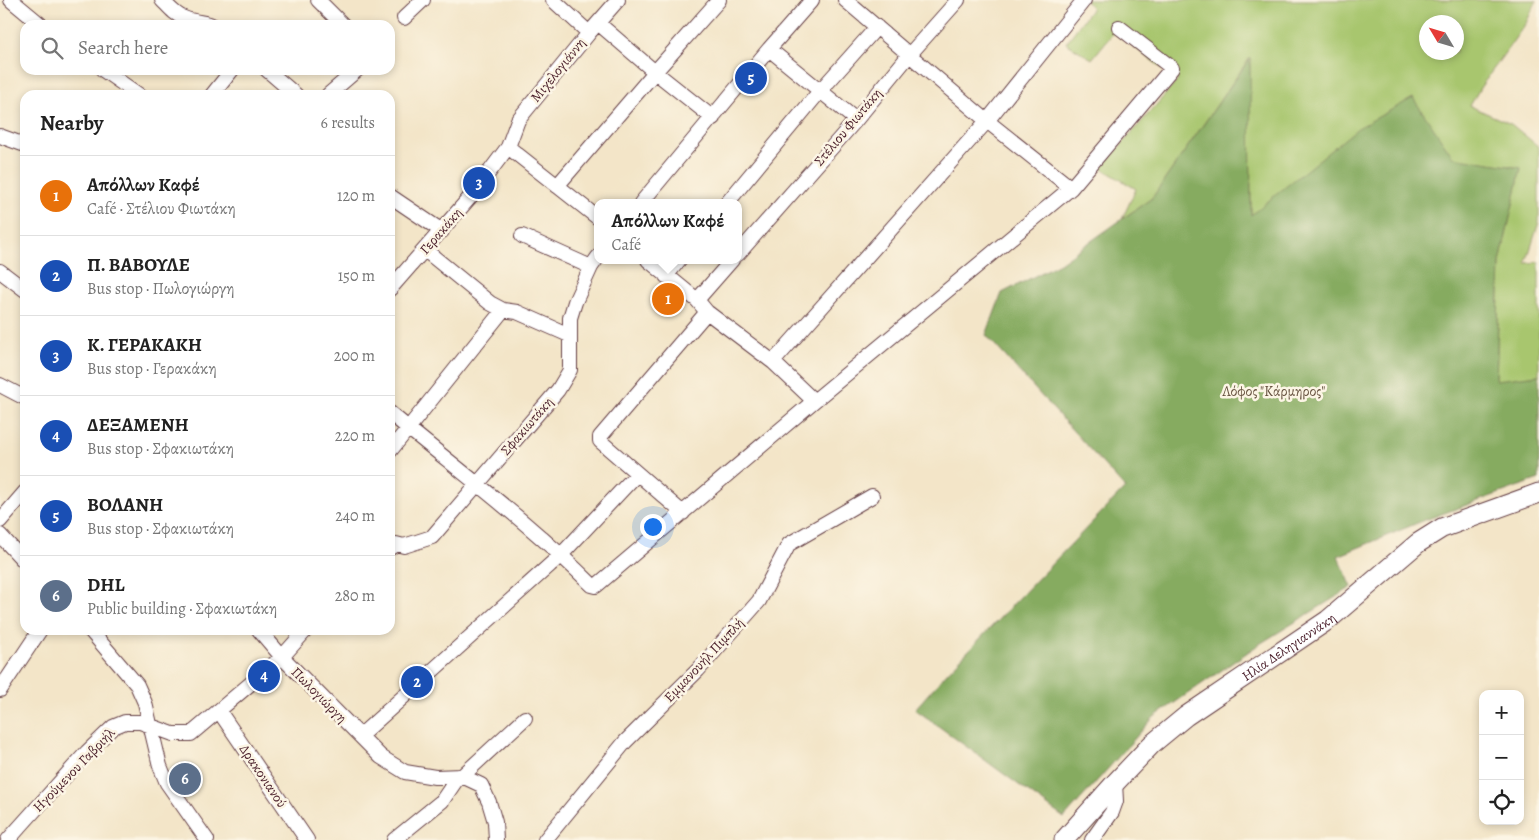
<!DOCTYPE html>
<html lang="en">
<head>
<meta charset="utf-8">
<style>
	:root { --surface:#fff; --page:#f6f6f6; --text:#222; --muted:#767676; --line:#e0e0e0; --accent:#1f6fb2 }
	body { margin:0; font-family:Alegreya,serif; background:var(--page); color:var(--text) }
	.controls { position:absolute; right:15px; bottom:15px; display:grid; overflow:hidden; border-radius:10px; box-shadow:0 2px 8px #0003 }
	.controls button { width:45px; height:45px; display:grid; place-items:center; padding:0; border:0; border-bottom:1px solid var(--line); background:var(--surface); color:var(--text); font:25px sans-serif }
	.compass { position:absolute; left:1419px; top:15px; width:45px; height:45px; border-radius:50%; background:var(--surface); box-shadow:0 2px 8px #0003; rotate:308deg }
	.you { position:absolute; left:652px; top:526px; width:18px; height:18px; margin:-12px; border:4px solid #fff; border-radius:50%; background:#1a73e8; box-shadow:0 0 0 8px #1a73e833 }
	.badge { display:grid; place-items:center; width:32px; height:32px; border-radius:50%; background:var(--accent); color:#fff; font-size:16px; font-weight:700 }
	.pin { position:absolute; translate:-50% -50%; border:2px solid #fff; box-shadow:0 1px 5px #0006 }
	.popup { position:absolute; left:594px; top:199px; width:148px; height:65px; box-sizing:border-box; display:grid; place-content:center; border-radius:10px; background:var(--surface); filter:drop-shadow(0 1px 4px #0005); font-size:16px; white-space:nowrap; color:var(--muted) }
	.popup b { font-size:19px; color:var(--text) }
	.popup::after { content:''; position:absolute; left:50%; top:100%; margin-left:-10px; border:10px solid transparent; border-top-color:var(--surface) }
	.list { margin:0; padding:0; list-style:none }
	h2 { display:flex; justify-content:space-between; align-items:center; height:65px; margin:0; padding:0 20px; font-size:21px }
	h2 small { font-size:16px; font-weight:400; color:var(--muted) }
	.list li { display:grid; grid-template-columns:32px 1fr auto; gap:15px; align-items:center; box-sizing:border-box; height:80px; padding:0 20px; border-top:1px solid var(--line) }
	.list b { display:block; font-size:19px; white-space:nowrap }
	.list p { margin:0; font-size:16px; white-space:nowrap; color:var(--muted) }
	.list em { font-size:16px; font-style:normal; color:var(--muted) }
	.icon { flex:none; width:28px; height:28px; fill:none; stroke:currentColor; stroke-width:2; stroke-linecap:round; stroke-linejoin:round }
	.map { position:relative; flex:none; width:1539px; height:840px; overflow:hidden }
	.search { position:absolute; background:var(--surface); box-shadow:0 2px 8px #0003; left:20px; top:20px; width:375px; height:55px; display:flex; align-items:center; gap:12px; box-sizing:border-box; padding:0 18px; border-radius:15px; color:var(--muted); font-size:19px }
	.panel { position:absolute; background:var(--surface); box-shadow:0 2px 8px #0003; left:20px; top:90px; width:375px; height:545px; border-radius:15px }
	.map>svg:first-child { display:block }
</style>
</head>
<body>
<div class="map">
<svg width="1539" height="840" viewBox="0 0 1539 840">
	<rect width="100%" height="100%" fill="#fcf5e5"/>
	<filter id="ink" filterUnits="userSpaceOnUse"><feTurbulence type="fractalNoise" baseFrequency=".02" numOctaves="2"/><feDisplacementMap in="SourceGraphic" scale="10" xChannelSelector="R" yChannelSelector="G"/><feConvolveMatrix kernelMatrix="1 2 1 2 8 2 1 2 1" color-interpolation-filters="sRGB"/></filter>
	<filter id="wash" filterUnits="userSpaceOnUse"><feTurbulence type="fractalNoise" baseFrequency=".0096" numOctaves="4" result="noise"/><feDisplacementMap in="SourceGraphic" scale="20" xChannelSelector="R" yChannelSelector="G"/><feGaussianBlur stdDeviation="1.12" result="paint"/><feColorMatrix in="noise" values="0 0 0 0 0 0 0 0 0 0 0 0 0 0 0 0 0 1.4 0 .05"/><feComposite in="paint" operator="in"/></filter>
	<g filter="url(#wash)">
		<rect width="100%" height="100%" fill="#f3e5c8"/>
		<path fill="#a8c66e" stroke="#79724c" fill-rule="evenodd" d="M1085,0H1537L1526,23L1480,88L1470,106L1511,124L1539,147V222L1526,263L1539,262V375L1496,381L1500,262L1521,168L1453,158L1251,215L1249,59L1152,198L1122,219L1136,189L1101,168L1178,80L1114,32L1092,59L1066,43L1092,8ZM1426,22H1456V52H1426Z"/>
		<path fill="#86ab61" stroke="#686546" d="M1250,58L1251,215L1358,128L1413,98L1453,157L1521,168L1500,262L1496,380L1539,375V479L1425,520L1338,556L1352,587L1258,645L1154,717L1064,818L915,709L945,675L1125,488L986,335L1002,293L1060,263L1152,198Z"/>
	</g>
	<g filter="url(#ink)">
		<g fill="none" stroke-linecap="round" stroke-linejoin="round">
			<defs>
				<path id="street" d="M11,0L41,25
					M162,0C169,7 175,15 184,18C193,22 203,22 212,25
					M318,0L343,25
					M553,0L589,33
					M845,0L987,121L1071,188
					M404,18L423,0
					M598,23L655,72L713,118
					M769,49L856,120
					M103,70L139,95
					M267,70L296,95
					M212,95L232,70
					M328,95L357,70
					M0,136L25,145
					M508,147L598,218
					M557,186L655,72L719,0
					M390,196L442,231
					M641,203L769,49L812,0
					M727,203L820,91L877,27
					M522,236L591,267
					M425,250L490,303L503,310L517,312L569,335
					M738,254L856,120L910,54L958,0
					M648,260L697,300L707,312L773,362L814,401
					M0,271L25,290
					M666,276L679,260
					M390,289L472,195L508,147L518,120L589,33L618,0
					M697,300L732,260
					M773,362L987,121L1084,0
					M0,385L25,398
					M390,413C458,470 529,522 592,585L596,586L814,401L1071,188L1172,68L1119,27
					M390,451L503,310
					M683,513L600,441V437L707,312
					M0,521L25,492
					M0,535L25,562
					M390,548L396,544L404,546L432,537L558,390L570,370V318L575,302L591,267L598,257
					M90,630L137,685L145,703L160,766L167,783L207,840
					M259,630L282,657L381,757L405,772L435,777L462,776L481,785L489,802L495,822L496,840
					M0,690L40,630
					M219,711L307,840
					M361,735L561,555L637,474
					M462,776L525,718
					M8,840L87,752L113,727L125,722H140L173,734H191L282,657L306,630
					M394,840L442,801L459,776
					M545,840L625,742L698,670L759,601L789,544L872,496
					M1092,840L1112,812L1116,801L1115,783"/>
				<g id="secondary">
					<path id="s1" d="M1064,840L1115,783L1152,744L1186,716L1328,620L1418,543L1442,528L1539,493"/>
				</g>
			</defs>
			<use href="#street" stroke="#633d43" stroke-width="16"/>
			<use href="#secondary" stroke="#633d43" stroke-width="21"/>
			<use href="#street" stroke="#fff" stroke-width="14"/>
			<use href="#secondary" stroke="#fff" stroke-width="19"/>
		</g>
	</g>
	<g text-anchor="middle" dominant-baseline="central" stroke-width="5" stroke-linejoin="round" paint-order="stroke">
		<g font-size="14" fill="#4a1f2b" stroke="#fcf5e5">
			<text transform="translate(558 70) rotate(-51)">Μιχελογιάννη</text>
			<text transform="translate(848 127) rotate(-50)">Στέλιου Φιωτάκη</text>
			<text transform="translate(441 231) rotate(-49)">Γερακάκη</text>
			<text transform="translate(527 426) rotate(-49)">Σφακιωτάκη</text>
			<text stroke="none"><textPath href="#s1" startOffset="298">Ηλία Δεληγιαννάκη</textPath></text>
			<text transform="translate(704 660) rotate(-47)">Εµµανουήλ Πιµπλή</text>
			<text transform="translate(319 695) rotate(45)">Πωλογιώργη</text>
			<text transform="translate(74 770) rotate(-46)">Ηγούμενου Γαβριήλ</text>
			<text transform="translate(263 776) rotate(56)">Δρακονιανού</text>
		</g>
		<g font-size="14" fill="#66513f" stroke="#fcf5e5">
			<text x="1274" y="391">Λόφος "Κάρμηρος"</text>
		</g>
	</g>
</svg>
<div class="controls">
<button>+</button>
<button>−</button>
<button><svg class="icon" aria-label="locate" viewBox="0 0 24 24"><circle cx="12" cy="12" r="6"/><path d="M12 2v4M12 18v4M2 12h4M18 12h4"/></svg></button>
</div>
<svg class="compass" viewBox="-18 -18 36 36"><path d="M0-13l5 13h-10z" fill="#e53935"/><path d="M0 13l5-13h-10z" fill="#767676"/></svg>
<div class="you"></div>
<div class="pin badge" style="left:668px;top:299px;background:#e8710a">1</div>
<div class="popup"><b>Απόλλων Καφέ</b>Café</div>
<div class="pin badge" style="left:417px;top:682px;background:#1a4fb4">2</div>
<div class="pin badge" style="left:479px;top:183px;background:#1a4fb4">3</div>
<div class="pin badge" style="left:264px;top:676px;background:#1a4fb4">4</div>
<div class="pin badge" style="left:751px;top:78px;background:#1a4fb4">5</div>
<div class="pin badge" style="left:185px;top:779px;background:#5c6f8a">6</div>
<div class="search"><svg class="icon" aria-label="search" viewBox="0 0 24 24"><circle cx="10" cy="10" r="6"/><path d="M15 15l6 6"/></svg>Search here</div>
<section class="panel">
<h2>Nearby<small>6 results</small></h2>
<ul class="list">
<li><span class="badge" style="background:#e8710a">1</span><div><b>Απόλλων Καφέ</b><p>Café · Στέλιου Φιωτάκη</p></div><em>120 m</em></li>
<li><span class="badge" style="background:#1a4fb4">2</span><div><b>Π. ΒΑΒΟΥΛΕ</b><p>Bus stop · Πωλογιώργη</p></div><em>150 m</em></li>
<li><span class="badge" style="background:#1a4fb4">3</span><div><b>Κ. ΓΕΡΑΚΑΚΗ</b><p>Bus stop · Γερακάκη</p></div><em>200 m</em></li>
<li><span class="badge" style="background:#1a4fb4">4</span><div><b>ΔΕΞΑΜΕΝΗ</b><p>Bus stop · Σφακιωτάκη</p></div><em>220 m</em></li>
<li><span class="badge" style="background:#1a4fb4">5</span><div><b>ΒΟΛΑΝΗ</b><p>Bus stop · Σφακιωτάκη</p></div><em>240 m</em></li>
<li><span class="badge" style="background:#5c6f8a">6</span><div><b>DHL</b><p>Public building · Σφακιωτάκη</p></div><em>280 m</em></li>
</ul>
</section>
</div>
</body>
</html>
